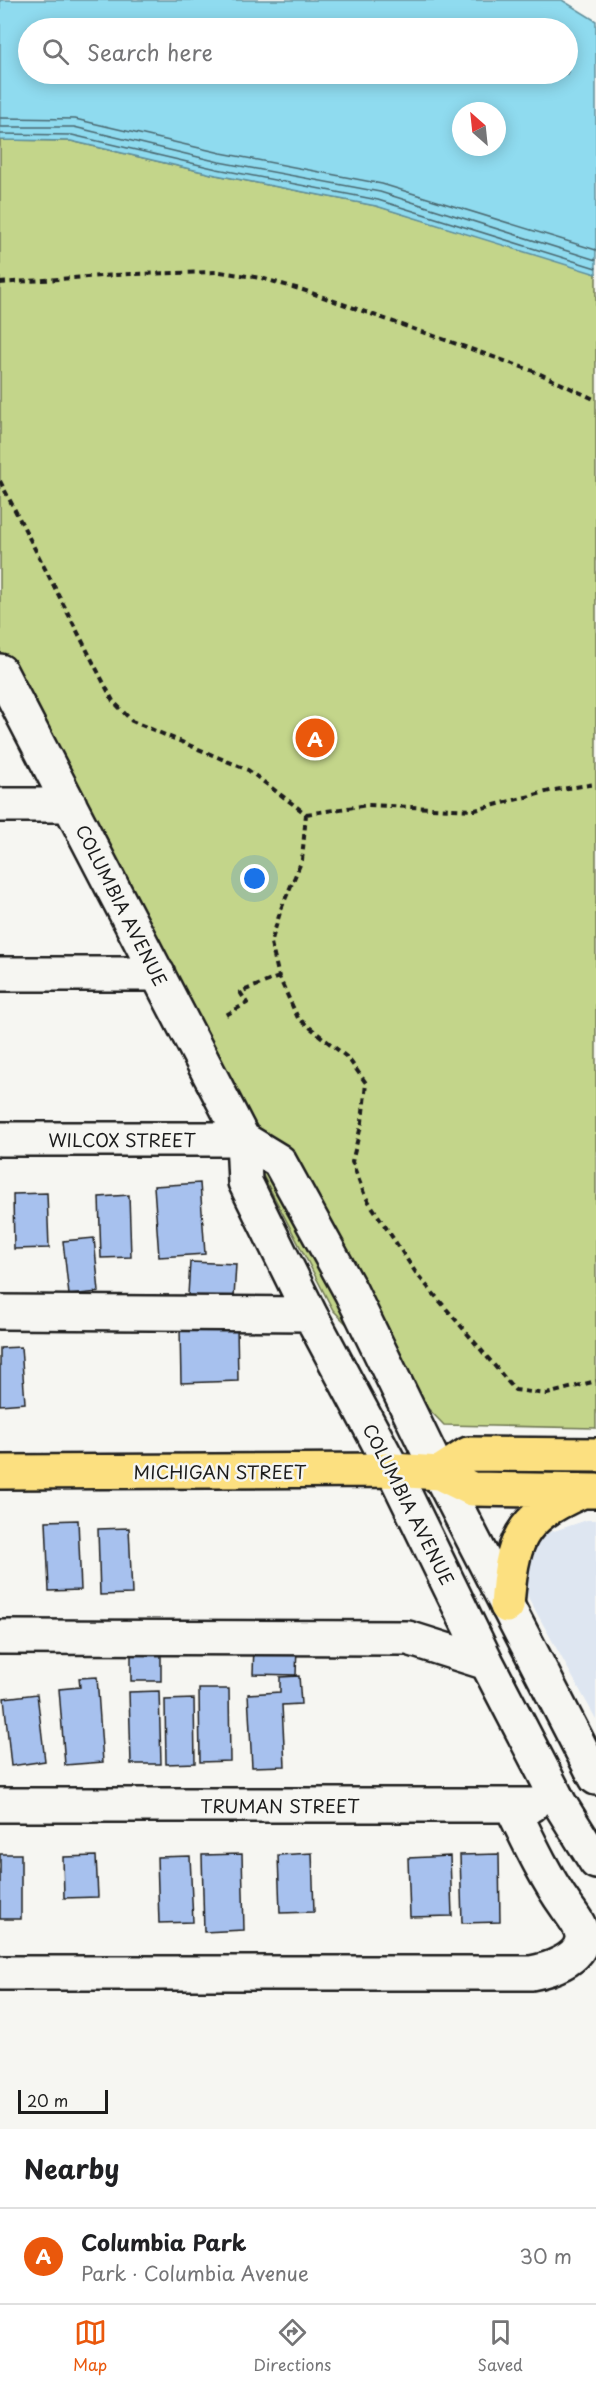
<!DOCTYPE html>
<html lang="en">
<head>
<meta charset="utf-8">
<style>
	:root { --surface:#fff; --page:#f6f6f6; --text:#202124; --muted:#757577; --line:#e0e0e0; --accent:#ea580c }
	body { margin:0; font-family:"Playpen Sans",sans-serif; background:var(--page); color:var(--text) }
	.compass { position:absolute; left:452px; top:102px; width:54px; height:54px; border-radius:50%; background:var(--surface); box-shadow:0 3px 15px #0003; rotate:333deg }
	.scale { position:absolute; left:18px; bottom:15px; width:90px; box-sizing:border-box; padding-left:6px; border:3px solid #1c1c1c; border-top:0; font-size:16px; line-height:21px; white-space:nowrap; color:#1c1c1c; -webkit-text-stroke:4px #f6f6f2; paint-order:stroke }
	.you { position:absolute; left:255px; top:879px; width:21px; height:21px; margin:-15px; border:4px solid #fff; border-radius:50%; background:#1a73e8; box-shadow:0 0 0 9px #1a73e833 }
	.badge { display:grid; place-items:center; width:39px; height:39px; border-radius:50%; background:var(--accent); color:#fff; font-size:20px; font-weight:700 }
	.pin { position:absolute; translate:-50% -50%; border:3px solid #fff; box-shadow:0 2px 6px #0006 }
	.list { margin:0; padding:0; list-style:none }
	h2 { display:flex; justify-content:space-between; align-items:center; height:78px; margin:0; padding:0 24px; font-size:26px }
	h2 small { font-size:20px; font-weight:400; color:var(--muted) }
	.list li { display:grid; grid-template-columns:39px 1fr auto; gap:18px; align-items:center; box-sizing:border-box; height:96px; padding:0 24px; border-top:2px solid var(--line) }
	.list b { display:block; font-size:22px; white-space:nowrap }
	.list p { margin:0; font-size:20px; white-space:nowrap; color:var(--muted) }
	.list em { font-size:20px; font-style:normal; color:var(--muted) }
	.icon { flex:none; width:33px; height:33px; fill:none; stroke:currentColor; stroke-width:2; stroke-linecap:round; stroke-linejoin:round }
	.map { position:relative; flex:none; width:596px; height:2129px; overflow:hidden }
	.search { position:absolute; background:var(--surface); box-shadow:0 3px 15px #0003; left:18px; right:18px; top:18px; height:66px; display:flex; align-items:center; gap:15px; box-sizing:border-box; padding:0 21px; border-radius:33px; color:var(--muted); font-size:22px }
	.sheet { height:174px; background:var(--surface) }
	nav { display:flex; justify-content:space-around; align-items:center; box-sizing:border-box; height:84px; border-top:2px solid var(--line); background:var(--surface); font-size:16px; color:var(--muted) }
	nav a { display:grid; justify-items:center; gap:3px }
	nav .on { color:var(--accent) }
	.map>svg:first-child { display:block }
</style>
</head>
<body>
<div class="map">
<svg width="596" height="2129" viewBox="0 0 596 2129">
	<rect width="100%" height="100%" fill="#f6f6f2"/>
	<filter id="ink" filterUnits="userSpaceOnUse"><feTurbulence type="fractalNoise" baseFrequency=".0167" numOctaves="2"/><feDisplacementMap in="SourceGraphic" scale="12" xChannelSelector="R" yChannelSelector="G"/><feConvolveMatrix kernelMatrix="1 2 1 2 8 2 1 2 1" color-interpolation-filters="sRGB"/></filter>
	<g filter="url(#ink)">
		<path fill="#dee6f1" d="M587,1520H596V1719L525,1592L521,1565L545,1534Z"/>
		<path fill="#c3d58a" stroke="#707853" stroke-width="1.5" d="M0,140L71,141L216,175L377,206L596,273V1428L444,1425L333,1310L0,671Z"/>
		<path fill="#8fdbef" stroke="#618f9b" stroke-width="1.5" fill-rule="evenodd" d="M0,0H562L596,21V274L376,206L216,175L71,141L0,140ZM28,28H568V74H28ZM461,111H497V147H461Z"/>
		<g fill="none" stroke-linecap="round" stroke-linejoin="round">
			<path stroke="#4a6870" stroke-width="1.5" d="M0,118L75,119L221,153L382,184L596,250
				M0,127H74L219,162L380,192L596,260
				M0,134L72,135L217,169L378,200L596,268"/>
		</g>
		<path fill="#a7c1ee" stroke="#1c1c1c" stroke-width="1.5" d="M200,1183L205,1254L159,1257L154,1186Z
			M47,1193L49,1248L14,1249L13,1194Z
			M129,1195L131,1257L101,1258L99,1197Z
			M94,1238L99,1292L69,1295L63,1241Z
			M190,1262L236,1264L234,1298L188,1295Z
			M237,1326L238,1381L181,1383L180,1327Z
			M21,1347L25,1403L0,1405V1348Z
			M78,1520L81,1590L49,1591L46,1521Z
			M129,1528L132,1594L100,1595L98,1529Z
			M254,1645L297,1647L296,1675L253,1674Z
			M131,1651L161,1652V1681H131Z
			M299,1676L301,1704L282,1705L285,1766L252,1767L248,1694L280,1692V1677Z
			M97,1677L103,1762L65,1765L59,1689L80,1687L79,1678Z
			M199,1689H229L230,1761L200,1762Z
			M159,1691L161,1764H131L129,1692Z
			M37,1694L45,1761L11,1766L4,1698Z
			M194,1699L195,1763L166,1764L165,1700Z
			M312,1853L314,1912L280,1913L278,1855Z
			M0,1854H21V1919H0Z
			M242,1854L244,1930L204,1932L202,1855Z
			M499,1854L500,1922L462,1923L460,1855Z
			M96,1856L98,1897L64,1898L63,1857Z
			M190,1856L193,1922L159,1923L157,1857Z
			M450,1856L452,1916L410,1917L408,1858Z"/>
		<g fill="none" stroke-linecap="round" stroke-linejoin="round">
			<defs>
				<path id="minor" d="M0,671L243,1139L245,1182L310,1314L393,1470L487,1663L560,1804L596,1862
					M0,805H70
					M0,974H158
					M0,1139H243
					M243,1139L279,1161L351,1292L439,1473L596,1778
					M0,1312L310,1314
					M0,1637L408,1638L487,1663
					M0,1805H532
					M0,1973H531C548,1970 580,1960 582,1939C583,1927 572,1915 566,1906C544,1875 528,1840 511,1805"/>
				<path id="major" d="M0,1472L393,1470L439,1473L472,1489L596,1491
					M439,1473L468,1454L596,1455
					M507,1606C512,1541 518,1519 580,1492"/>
			</defs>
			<use href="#minor" stroke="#1c1c1c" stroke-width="38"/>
			<use href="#major" stroke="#1c1c1c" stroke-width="38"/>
			<path stroke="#1c1c1c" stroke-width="4" stroke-dasharray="6 4.5" stroke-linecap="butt" d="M0,283L131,274L220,272L261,278L303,290L536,372L596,400
				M0,481L113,701L132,721L248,770L306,814L302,860L281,909L271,943L279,977L298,1018L348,1058L366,1083L362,1122L352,1162L365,1196L416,1273L515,1390L547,1394L596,1381
				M306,814L368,805L475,810L554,790L596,784
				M226,1015L247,1003L240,992L279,977"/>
			<use href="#minor" stroke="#f6f6f2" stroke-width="33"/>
			<use href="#major" stroke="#fce080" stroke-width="33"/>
		</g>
	</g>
	<g text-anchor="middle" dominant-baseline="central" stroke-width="5" stroke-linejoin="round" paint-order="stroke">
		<g font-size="18" fill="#1c1c1c" stroke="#f6f6f2">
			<text transform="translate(122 905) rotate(63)">COLUMBIA AVENUE</text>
			<text x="122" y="1139">WILCOX STREET</text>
			<text x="220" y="1471">MICHIGAN STREET</text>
			<text transform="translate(409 1504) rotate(63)">COLUMBIA AVENUE</text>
			<text x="280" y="1805">TRUMAN STREET</text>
		</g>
	</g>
</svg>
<svg class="compass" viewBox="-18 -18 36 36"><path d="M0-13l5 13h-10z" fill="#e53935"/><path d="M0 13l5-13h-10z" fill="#757577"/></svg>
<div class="scale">20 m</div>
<div class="you"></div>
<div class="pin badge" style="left:315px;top:738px">A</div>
<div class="search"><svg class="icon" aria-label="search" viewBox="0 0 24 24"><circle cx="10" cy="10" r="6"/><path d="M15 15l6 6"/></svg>Search here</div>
</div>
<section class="sheet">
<h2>Nearby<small></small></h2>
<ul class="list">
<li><span class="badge">A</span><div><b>Columbia Park</b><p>Park · Columbia Avenue</p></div><em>30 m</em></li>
</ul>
</section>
<nav>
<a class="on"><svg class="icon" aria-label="map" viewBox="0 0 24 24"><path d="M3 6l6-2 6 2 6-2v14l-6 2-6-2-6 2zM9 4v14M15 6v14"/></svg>Map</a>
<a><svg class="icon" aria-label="directions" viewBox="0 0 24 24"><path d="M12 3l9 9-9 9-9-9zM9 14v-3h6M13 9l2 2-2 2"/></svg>Directions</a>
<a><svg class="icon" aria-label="saved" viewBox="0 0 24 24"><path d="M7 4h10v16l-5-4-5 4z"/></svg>Saved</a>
</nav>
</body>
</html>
